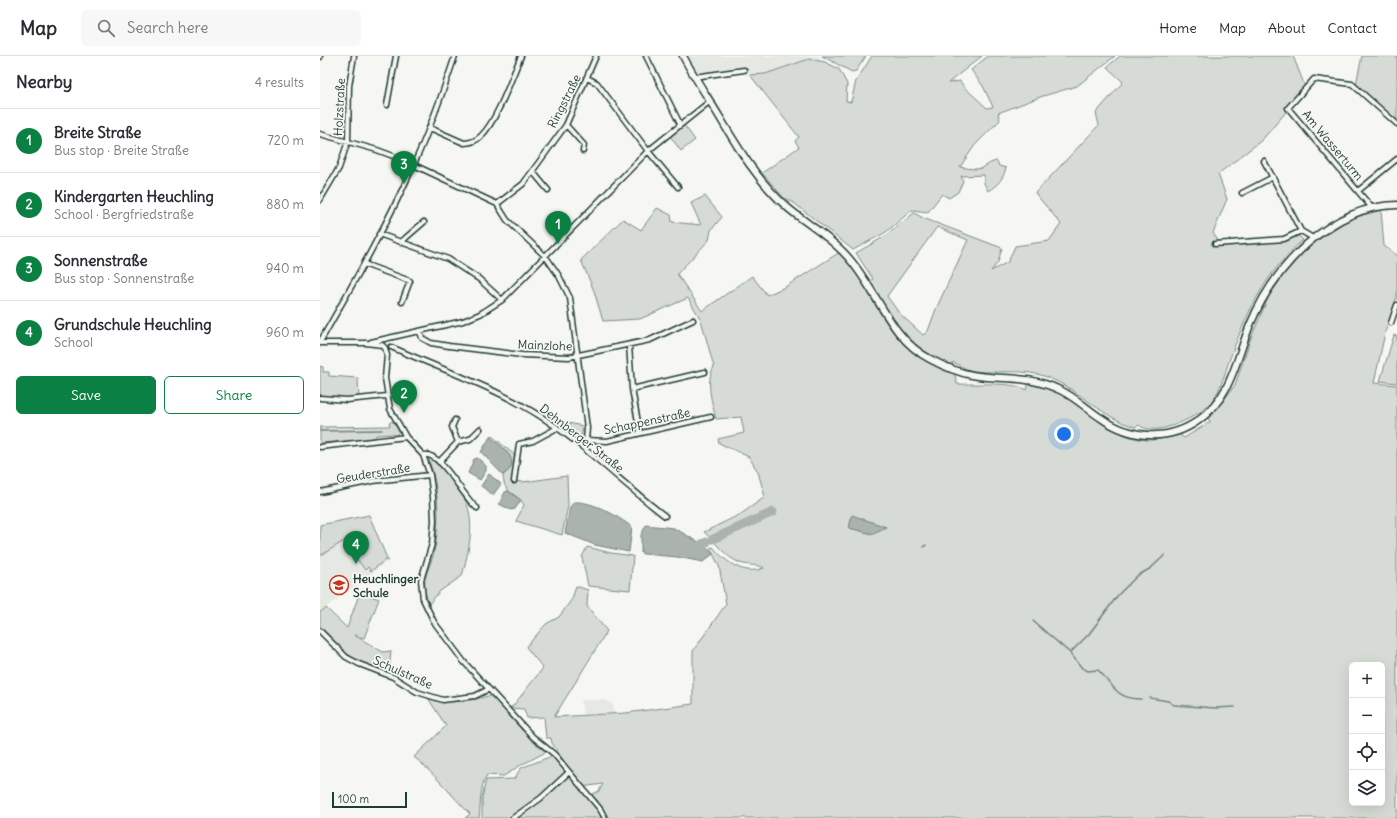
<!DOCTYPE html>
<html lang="en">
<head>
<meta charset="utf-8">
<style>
	:root { --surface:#fff; --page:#f7f7f7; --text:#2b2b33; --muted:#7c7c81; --line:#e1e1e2; --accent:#0b8043 }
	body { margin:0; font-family:Delius,sans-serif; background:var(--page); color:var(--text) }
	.controls { position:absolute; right:12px; bottom:12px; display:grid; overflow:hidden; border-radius:6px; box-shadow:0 4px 16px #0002 }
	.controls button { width:36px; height:36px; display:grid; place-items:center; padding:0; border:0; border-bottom:1px solid var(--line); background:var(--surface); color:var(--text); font:20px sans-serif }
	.scale { position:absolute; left:12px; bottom:10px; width:75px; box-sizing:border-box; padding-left:4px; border:2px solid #1f3d34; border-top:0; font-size:11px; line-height:14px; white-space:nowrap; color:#1f3d34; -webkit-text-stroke:3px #f6f6f2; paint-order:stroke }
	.you { position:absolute; left:744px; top:378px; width:14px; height:14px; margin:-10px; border:3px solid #fff; border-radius:50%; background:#1a73e8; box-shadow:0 0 0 6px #1a73e833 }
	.badge { display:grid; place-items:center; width:26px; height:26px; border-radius:50%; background:var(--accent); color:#fff; font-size:13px; font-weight:700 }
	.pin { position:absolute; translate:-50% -33px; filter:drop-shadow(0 1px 2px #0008) }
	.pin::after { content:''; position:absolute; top:21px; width:14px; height:12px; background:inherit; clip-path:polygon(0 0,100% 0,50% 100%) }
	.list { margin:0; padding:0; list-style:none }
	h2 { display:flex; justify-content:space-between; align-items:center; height:52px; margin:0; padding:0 16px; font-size:17px }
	h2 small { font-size:13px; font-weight:400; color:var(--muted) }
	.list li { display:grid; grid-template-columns:26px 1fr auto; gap:12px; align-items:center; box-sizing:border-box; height:64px; padding:0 16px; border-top:1px solid var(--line) }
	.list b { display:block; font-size:15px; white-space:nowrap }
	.list p { margin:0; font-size:13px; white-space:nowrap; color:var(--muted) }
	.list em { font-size:13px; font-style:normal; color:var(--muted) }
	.actions { display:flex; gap:8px; padding:12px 16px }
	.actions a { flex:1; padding:9px 0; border:1px solid var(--accent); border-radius:6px; text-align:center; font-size:14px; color:var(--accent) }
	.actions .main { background:var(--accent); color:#fff }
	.icon { flex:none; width:22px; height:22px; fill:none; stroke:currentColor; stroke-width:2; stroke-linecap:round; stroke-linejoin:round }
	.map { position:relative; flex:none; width:1077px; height:762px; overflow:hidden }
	header { display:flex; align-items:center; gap:24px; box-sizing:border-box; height:56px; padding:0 20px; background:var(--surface); border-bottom:1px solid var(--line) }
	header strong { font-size:19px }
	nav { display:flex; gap:22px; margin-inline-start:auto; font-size:14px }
	.search { width:280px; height:36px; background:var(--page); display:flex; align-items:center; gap:10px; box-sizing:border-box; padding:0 14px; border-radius:6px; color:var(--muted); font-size:15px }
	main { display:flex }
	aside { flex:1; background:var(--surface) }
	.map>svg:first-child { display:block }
</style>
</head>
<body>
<header>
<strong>Map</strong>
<div class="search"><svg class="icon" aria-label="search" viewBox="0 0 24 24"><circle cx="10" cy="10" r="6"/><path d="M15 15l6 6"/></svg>Search here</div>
<nav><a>Home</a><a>Map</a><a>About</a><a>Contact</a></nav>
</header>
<main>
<aside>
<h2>Nearby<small>4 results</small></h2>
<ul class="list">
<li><span class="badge">1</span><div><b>Breite Straße</b><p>Bus stop · Breite Straße</p></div><em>720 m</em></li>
<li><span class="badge">2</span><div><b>Kindergarten Heuchling</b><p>School · Bergfriedstraße</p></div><em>880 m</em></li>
<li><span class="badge">3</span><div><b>Sonnenstraße</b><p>Bus stop · Sonnenstraße</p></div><em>940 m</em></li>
<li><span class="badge">4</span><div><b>Grundschule Heuchling</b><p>School</p></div><em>960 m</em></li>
</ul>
<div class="actions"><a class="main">Save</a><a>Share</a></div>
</aside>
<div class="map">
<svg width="1077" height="762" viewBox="0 0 1077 762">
	<rect width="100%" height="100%" fill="#f6f6f2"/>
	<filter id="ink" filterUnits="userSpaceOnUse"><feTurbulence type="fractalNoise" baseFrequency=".025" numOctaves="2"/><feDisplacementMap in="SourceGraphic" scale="8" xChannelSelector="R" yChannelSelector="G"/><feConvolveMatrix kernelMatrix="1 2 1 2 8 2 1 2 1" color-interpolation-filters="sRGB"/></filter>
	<g filter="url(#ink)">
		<path fill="#e6e8e4" d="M369,0H500L498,4L489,3L445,18L425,19L424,13L377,17Z
			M49,459L68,505L0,556V469Z
			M261,644H283L290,646L293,649L294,657L263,659Z"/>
		<path fill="#d6dbd6" stroke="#7a8c85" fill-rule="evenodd" d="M502,0H546L536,15L532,16Z
			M552,0H662L628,27L640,25L644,31L667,52L673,51L663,30L651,14L668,0H795L757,30L720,41L678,57L680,64L655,89L640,111C646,112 656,114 662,112C668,109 670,106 677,105L679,110L686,112C683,123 678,129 668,135L664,127V119L641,120L643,125L638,136L629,142L622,138L608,156L592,154L566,176L533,194L474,147L464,142L442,117L479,91L475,85L479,81L430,19L445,18L489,3L505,6L519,13L527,28L526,45L531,46L536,25Z
			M800,0H973L986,33L942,84L898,118L907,143L893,177L899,186L964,185L977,178L983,184C947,215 928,254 912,297C906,312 902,332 892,345C881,360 835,383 819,369L815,371C782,362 761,334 727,321C703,312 679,318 654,315C646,314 640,309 632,306L637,328C656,329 692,325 707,334L709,326C725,330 740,336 754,345C778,362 798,383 829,384C839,384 849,381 859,378L864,382L890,366L888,362L898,352L915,329L931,282L948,242L965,217L988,191L1020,169L1034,161L1061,154L1064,190L1077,199V240L1065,277L1054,327L1077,329V762H162V742L166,724L194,723L201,712L232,700L280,754L278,745L271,739L279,735L283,728L261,731L232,687L231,682H226L224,661L207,662L204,653L189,652L193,650L223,612L206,591L226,568L239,561L252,543L256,530L268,534L267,550L287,575L234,661L306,657L373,648V595L406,548L399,510L390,492L393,491C406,506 423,520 444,512C437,508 429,510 420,507C405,501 396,486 384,476L421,458L445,441L438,416L429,401L399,387L398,383L424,377L421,361L396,363C392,347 385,325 394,311L381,264L368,242L320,263L283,265L274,235L261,204L303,163L321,174L337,152L351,159L352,166L381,169L371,147L385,140L402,161L391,174L389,184L357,218L382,255L432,220L447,239L465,231L520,196L544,228L553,223L536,197L567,179L594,157L603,162L682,192L678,206L671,215L688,206L695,190L729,185L741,168L715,137L779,69L776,57L803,26L787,11ZM617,171L648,184L616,253L608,275L603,279L579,257L567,240ZM1032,609H1062V747H1032Z
			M1042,0H1077V65L1036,28Z
			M364,69L375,84L361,95L350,80Z
			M1074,279L1077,280V327L1060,325Z
			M0,310L3,311V316H9V320L38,322L39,342H19L0,340Z
			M73,365L79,376L75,380L73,378L56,379V383L0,387V371L70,370L69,367Z
			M243,366L263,370L261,383L256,382L240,370Z
			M172,380L197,401L192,425L203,426L247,420L248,450L242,479L196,465L204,449C196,435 184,440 183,419L188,415L192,407L186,395L170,381Z
			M110,402C156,441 157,465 142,520L120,535L109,548C98,521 111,515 115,491C120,465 119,430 109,405Z
			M49,459L68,505L65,504L51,515L48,511L45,514L32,496L40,490L32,480L0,500V469Z
			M267,491L291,497L313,500L310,534L268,530L262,501Z
			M40,536L59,543L44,582L34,579L63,596L71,595L69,616L41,606L27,598L0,570V556L6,552L27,572Z
			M169,640L173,642L210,683L226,696L199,710L184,720L167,719C159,731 161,749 159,762H145L150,758C131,739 115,718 94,701L126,670L108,642C132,649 146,645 169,640Z"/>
		<path fill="#aab3ae" stroke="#72847d" d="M170,381C182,391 204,405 183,419L161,396Z
			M158,402L166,410V415L160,424L148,417L154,403Z
			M169,418L181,428L173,439L161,430Z
			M188,435L201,444L195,453L191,454L179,448L185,436Z
			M254,446C274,445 297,460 312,471L309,496L275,489L245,477L250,451Z
			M532,459L566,471L552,478L529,472Z
			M326,469L354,472L382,488L393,498L383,506L357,501L323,498L321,497V479Z"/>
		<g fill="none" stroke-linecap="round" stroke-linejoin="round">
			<path stroke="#72847d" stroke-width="1.5" d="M0,375L62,374
				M605,490L606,489
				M603,491L604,490
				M713,565L750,597L762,612L768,615L778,614C794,629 795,643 821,643
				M750,597L769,578L798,539L817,520L831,512L845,499
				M830,642L848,645L854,649L895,652L915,651"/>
			<path stroke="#aab3ae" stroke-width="9" d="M393,483L453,456
				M382,488L387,486"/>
			<defs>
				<path id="street" d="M326,0L360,68
					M0,1V0
					M374,21L424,14
					M267,22L277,27L328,95L358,131
					M67,49L76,0
					M246,69L264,89L263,95
					M110,72L144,87C151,87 156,85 161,80C177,65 192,21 201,0
					M0,78L57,94L95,108
					M944,105L981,175L993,182
					M94,109L177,148L187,164L226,201L239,220L250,242L267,372L266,384L261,390
					M213,116L228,134
					M1038,135L1077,103
					M922,137L953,121
					M0,144L19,112L28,85L29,30L34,0
					M177,148L203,128L246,69L276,0
					M1052,152L968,52L994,23L1032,28L1077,68
					M59,178L128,203L159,223L182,244
					M81,186L104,166
					M895,188L964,183L981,175
					M44,208L90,225L82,246
					M1071,267L1077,249
					M100,276L102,282L111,287L129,290L202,299L249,301L330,284L373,264
					M0,286C33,228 67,169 94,108C110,73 123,36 135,0
					M51,286L143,265L160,258L182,244L328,95L389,46
					M0,287H46L62,289L65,292L67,299L65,322L70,353L86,381L103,399L110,419L113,441L114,465L112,488L101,524L103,543L114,566L144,606L213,681L234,698L280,753L285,762
					M309,289L312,333L320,377
					M71,291C121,313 174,331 220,360C265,389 303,428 345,460
					M312,333L385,316
					M0,342L27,344L67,340
					M135,364L132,371L138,386L150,383L160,373
					M266,384L287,385L391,361
					M0,391L86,381
					M103,399C121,394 144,443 157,452
					M119,406L138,386
					M194,425L199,388L213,385L237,372
					M0,436L53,425L110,419
					M0,575L26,601L39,608L73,621L97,636L123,644L155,640L169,633
					M193,762L221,742L248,717"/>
				<path id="secondary" d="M363,0C374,21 387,40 399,60C418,92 439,127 468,152C487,168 509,180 526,199C557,232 568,281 610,303C623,310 637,316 652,319C685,325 706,318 740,334C755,341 767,353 781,362C811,383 849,386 879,364C911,341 916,304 930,269C954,211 1010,150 1077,149"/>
			</defs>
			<use href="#street" stroke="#1f3d34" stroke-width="7"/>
			<use href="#secondary" stroke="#1f3d34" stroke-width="9"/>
			<use href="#street" stroke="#f6f6f2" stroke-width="4"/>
			<use href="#secondary" stroke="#f6f6f2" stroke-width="6"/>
		</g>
	</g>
	<defs>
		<symbol id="school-ring" viewBox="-11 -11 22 22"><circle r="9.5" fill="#f6f6f2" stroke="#c8321e" stroke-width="1.5"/><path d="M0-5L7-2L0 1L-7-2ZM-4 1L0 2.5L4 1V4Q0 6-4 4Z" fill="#c8321e"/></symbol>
	</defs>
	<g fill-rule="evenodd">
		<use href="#school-ring" x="8" y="518" width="22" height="22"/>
	</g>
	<g text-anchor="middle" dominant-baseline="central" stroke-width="3.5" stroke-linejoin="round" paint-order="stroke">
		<g font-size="12" fill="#1f3d34" stroke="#f6f6f2">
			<text transform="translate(244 45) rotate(-63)">Ringstraße</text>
			<text transform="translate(19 51) rotate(-87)">Holzstraße</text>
			<text transform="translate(1013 89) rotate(50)">Am Wasserturm</text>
			<text transform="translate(225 289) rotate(2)">Mainzlohe</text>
			<text transform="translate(327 365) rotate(-12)">Schappenstraße</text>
			<text transform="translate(262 382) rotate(38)">Dehnberger Straße</text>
			<text transform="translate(53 417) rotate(-9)">Geuderstraße</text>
			<text transform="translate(83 616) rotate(24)">Schulstraße</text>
		</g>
		<g font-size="12" font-weight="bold" fill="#1f3d34" stroke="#f6f6f2" text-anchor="start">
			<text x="33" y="522">Heuchlinger<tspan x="33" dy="14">Schule</tspan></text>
		</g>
	</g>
</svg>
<div class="controls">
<button>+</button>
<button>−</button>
<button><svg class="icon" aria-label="locate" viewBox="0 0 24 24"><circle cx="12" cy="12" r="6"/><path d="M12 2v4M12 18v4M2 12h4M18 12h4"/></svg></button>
<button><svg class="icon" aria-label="layers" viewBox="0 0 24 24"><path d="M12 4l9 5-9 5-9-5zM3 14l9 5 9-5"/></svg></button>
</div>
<div class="scale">100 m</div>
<div class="you"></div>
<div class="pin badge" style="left:238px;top:188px">1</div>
<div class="pin badge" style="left:84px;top:357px">2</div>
<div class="pin badge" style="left:84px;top:128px">3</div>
<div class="pin badge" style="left:36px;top:508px">4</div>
</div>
</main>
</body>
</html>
